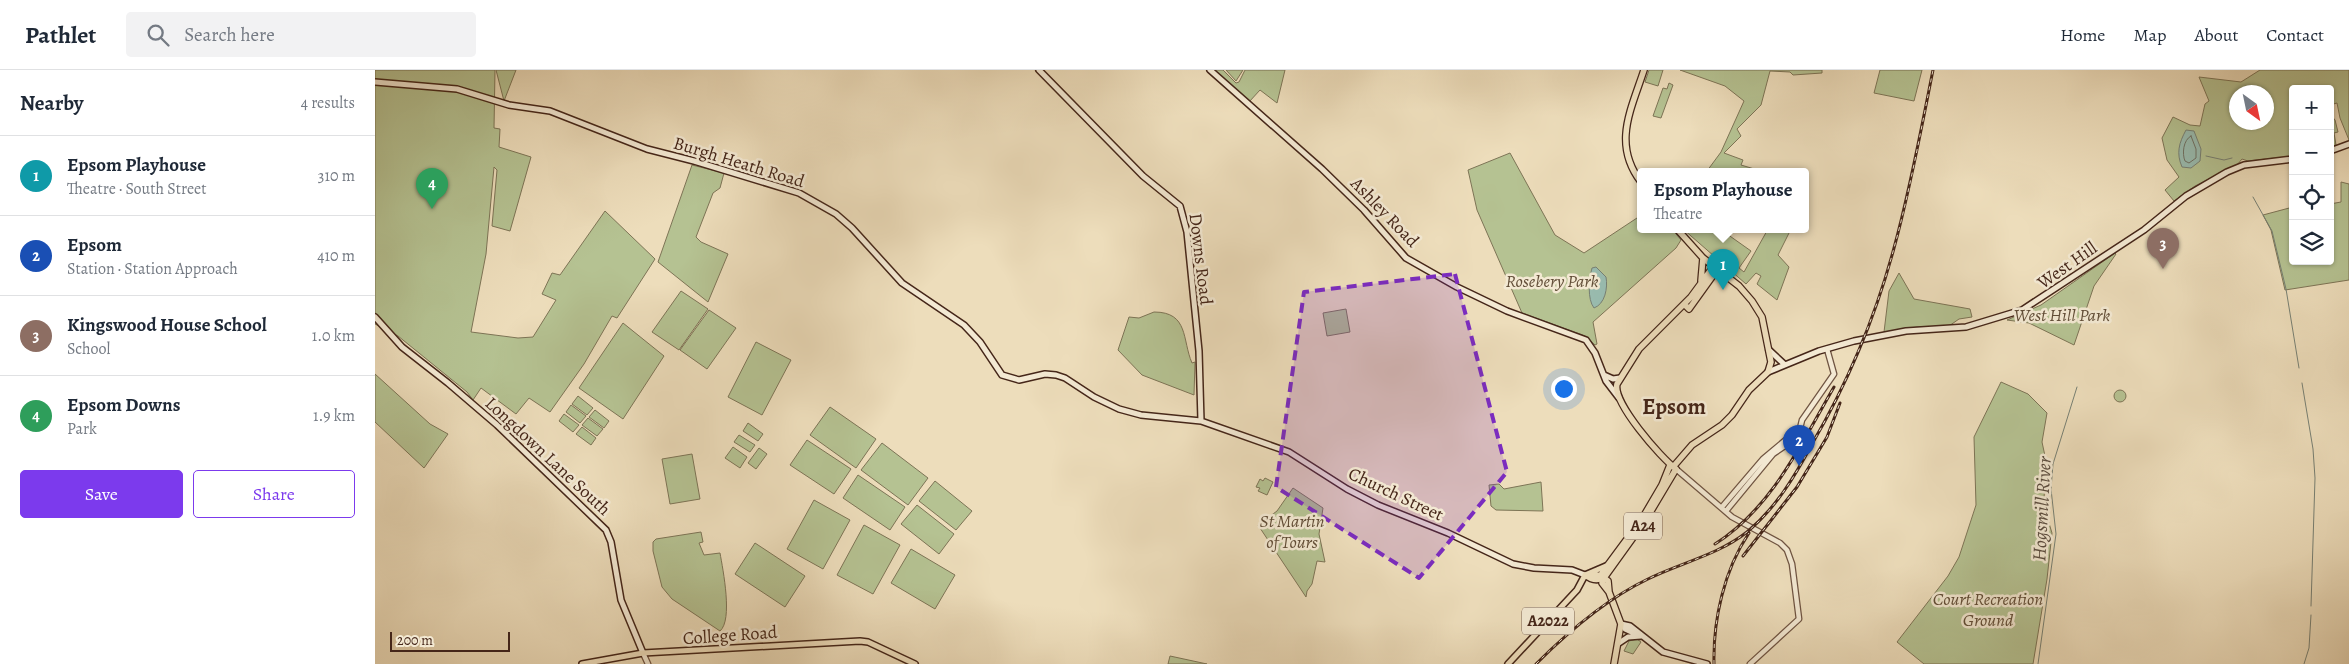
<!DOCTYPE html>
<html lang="en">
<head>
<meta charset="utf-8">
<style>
	:root { --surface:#fff; --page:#f2f2f3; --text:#1f2937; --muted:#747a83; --line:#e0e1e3; --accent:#7c3aed }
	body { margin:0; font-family:Alegreya,serif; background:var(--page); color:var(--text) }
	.controls { position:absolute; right:15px; top:15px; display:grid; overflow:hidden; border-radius:5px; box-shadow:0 1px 4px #0004 }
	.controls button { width:45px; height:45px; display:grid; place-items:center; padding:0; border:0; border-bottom:1px solid var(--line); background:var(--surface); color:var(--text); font:25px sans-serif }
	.compass { position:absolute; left:1854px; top:15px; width:45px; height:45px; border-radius:50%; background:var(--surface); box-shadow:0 1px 4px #0004; rotate:147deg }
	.scale { position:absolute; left:15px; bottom:12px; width:120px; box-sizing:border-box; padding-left:5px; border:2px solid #452619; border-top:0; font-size:14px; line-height:18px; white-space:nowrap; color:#452619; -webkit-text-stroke:4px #f3e9d3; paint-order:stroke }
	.you { position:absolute; left:1188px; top:318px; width:18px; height:18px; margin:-12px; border:4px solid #fff; border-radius:50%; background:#1a73e8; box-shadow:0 0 0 8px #1a73e833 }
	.badge { display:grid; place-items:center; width:32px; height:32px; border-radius:50%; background:var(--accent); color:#fff; font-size:16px; font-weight:700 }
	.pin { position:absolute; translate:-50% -41px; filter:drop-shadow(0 1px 2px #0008) }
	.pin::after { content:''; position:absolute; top:26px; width:18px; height:15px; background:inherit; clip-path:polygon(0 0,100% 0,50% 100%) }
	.popup { position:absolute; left:1262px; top:98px; width:172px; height:65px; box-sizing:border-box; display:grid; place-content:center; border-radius:5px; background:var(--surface); filter:drop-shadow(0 1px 4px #0005); font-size:16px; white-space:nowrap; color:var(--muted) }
	.popup b { font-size:19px; color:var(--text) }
	.popup::after { content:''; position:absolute; left:50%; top:100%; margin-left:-10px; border:10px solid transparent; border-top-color:var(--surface) }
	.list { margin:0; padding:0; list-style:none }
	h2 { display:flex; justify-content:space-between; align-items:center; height:65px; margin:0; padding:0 20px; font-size:21px }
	h2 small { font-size:16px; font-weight:400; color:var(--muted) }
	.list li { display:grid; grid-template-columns:32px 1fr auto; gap:15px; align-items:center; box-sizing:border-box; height:80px; padding:0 20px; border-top:1px solid var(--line) }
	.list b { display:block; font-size:19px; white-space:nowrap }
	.list p { margin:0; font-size:16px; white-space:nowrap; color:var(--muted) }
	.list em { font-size:16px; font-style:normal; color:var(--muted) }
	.actions { display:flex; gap:10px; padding:15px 20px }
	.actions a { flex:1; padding:11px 0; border:1px solid var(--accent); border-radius:5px; text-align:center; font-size:18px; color:var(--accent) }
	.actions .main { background:var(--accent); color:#fff }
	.icon { flex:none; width:28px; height:28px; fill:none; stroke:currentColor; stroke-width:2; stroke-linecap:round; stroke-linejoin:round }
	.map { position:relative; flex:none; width:1974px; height:594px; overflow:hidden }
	header { display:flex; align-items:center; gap:30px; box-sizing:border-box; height:70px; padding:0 25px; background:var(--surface); border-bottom:1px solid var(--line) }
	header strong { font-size:24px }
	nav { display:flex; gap:28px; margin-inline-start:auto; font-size:18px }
	.search { width:350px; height:45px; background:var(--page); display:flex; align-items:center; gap:12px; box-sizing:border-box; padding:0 18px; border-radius:5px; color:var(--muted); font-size:19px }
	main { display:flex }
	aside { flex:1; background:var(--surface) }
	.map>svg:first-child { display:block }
</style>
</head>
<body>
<header>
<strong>Pathlet</strong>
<div class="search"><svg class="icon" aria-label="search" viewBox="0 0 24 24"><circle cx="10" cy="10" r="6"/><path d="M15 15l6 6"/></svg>Search here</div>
<nav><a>Home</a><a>Map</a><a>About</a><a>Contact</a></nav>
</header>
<main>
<aside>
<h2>Nearby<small>4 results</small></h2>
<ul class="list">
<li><span class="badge" style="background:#0f9aa8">1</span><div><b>Epsom Playhouse</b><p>Theatre · South Street</p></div><em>310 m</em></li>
<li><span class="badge" style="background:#1a4fb4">2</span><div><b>Epsom</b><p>Station · Station Approach</p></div><em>410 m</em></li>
<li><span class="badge" style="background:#8d6e63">3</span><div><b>Kingswood House School</b><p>School</p></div><em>1.0 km</em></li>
<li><span class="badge" style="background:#2e9e5b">4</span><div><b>Epsom Downs</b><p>Park</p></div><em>1.9 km</em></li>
</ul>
<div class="actions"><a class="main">Save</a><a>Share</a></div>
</aside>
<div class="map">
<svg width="1974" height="594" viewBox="0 0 1974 594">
	<rect width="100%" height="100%" fill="#edddbb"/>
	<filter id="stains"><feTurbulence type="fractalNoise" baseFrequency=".004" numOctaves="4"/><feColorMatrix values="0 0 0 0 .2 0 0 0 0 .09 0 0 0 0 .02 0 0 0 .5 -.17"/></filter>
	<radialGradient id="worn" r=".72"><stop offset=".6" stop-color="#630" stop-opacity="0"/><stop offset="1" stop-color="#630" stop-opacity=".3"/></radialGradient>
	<path fill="#b5c292" stroke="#7d7456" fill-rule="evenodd" d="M0,0H120L119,58L125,59L124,77L156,87L135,161L117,156L122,100L119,97L111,184L96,262L143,268L158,267L181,230L167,224L177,203L185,205L230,141L280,189L242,248L237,246L209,294L175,342L154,328L141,344L106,318L98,330L92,322L23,266L0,254Z
		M121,0H141L129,31Z
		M838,0H848L861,13L864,12L870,0H910L902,33L885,20L874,32Z
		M851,0H868L861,11Z
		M1274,0H1288L1283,16L1270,12Z
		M1305,0H1447V3L1418,5L1415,2L1395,1L1386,35L1362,59L1366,66L1349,83L1368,90L1366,95L1386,101H1332L1346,82L1369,31L1350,16Z
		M1505,0H1547L1539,31L1499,23Z
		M1885,0H1974V70L1965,48L1962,33L1955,35V19H1918V86L1873,91L1867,89L1862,95L1820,116L1799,131L1790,120L1804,107L1792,90L1787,68L1798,47L1815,55L1825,56L1830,34L1834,31L1824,7L1866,12ZM1862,22H1892V52H1862Z
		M1294,13L1298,15L1286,48L1278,46L1288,18L1292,19Z
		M1955,44L1960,50L1963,62L1959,63L1961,75L1955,77Z
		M1135,83L1180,165L1209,183L1265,146L1266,159H1297L1306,170L1301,178L1218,252L1222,274L1220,275L1210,266L1147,243L1102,140L1093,100Z
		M317,95L349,103L345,118L338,123L321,167L326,172L353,184L333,232L283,192Z
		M1966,112L1974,114V210L1910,220L1896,160L1888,145L1918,137V191H1955V134L1966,132Z
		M1308,159H1355L1352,164L1376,181L1364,198L1369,202L1393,159H1416L1403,185L1414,197L1402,230L1382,214L1386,206L1381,203L1371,214Z
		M1740,183L1741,184L1719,216L1699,275L1654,253L1632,250L1666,235Z
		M1524,203L1539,229L1595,239L1597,247L1584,249L1574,256L1542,257L1509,262L1514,221Z
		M306,221L333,239L304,280L277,262Z
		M971,239L975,262L952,266L948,243Z
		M334,240L361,258L332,299L305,280Z
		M779,242C814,242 807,270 817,293L820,292L819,325L767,305L743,280L754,247L764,248Z
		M248,253L289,286L248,349L204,318Z
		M381,272L416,290L387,345L353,327Z
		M0,304L55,354L73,364L49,398L0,352Z
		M1626,312L1653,324L1672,343L1667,372L1670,386L1669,437L1677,463L1672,509L1658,594H1549L1522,572L1573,506L1584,487L1601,435L1599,367Z
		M1739 326a6 6 0 1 1 12 0a6 6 0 1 1-12 0Z
		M203,326L218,338L212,345L197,334Z
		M196,335L211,346L205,353L191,342Z
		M455,337L501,369L481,398L435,365Z
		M220,340L234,351L229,358L214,347Z
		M189,344L204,355L198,362L184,351Z
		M213,348L228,359L222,366L207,355Z
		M373,353L388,364L383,371L368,361Z
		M207,357L221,368L216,375L201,364Z
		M364,365L380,375L375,382L359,372Z
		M432,370L476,399L459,424L415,395Z
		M507,373L553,408L533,435L486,400Z
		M358,377L372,387L365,398L350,388Z
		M384,378L392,384L381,399L373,393Z
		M317,384L325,429L295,434L287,389Z
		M483,405L530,437L515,460L468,428Z
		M890,408L898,412L892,425L883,421L885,418L881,417L885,409L888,411Z
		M560,411L597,441L581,460L544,431Z
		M1166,412L1168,441L1121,440L1116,436L1114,415L1124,414L1129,419Z
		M918,418L948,438L944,464L950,492L942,491L937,514L932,521L931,527L883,455L902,441Z
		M439,430L475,450L448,499L412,479Z
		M542,435L579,464L564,484L526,454Z
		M489,455L525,475L498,524L462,505Z
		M326,462L328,472L324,473L329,485L345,483C348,500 358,550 345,561L297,529L287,517L278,481V472L281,469Z
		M380,473L430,506L410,537L360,504Z
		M536,479L580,505L560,539L516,513Z
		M1262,569L1266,572L1258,584L1249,581L1254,571Z
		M795,586L832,594H793Z"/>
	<path fill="#99bcb0" stroke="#778074" d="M1811,60L1819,61L1826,79L1825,91L1816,98L1807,97C1801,83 1804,73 1811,60Z
		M1221,197L1231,207C1233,218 1230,234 1219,238C1212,229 1214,209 1217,198Z"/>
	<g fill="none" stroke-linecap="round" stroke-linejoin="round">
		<path stroke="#6f7164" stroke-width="1" d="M1816,66L1821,79V88L1814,93L1810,91C1807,84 1808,70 1816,66Z"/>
		<path stroke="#778074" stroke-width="1" d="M1831,86L1849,90L1857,88
			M1878,127L1897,161L1911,219L1924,298
			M1927,313L1938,379L1940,408L1936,536
			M1663,594L1681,464L1676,419L1678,394L1702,317
			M1929,594L1934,578L1936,545"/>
		<defs>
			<path id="tertiary" d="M1301,399L1357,447L1405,473L1412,480L1417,494L1424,549L1375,594
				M1347,437L1388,389L1413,368L1417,361L1423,362
				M1351,441L1398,384L1423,367L1427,350L1459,304L1452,279
				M268,583L273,594"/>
			<path id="secondary" d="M664,0L768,106L805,136L812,162L824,281L826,351
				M835,0L947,99L989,140L1031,188L1082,217L1132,241L1211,270L1220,283L1231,311L1244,328
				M0,12L82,19L134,35L175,41L272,79L319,91L424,123L461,144L477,158L527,213L589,255L605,272L627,305L644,310L670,304L681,305L690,308L719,327L744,339L766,345L826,351L914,382L972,419L1003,435L1073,463L1138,494L1159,498L1197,500L1210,505
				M1955,81L1974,74
				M0,247L27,277L73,313L122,355L231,460L236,472L246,530L268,583
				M1394,280L1409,294
				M1393,302L1444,281L1479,271L1531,261L1591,257L1647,240L1769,160L1811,126L1852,102L1869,95L1918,89
				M1229,305L1238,309L1245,308
				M1246,554L1255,556L1288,582L1332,594
				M1250,556V559L1263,565
				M1244,573L1253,567L1266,566"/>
			<path id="primary" d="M1213,504L1224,505L1229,508
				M1210,505L1231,496
				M1210,505C1216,510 1222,511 1229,508
				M207,594L268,583L485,571L493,572L540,594
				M1133,594L1202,520L1210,505"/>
			<path id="trunk" d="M1266,112C1237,74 1256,40 1269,0
				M1326,211L1328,188
				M1309,234L1314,239L1342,200
				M1298,397L1317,375L1347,355L1357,345L1374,320L1393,302L1396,292L1387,247L1377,231L1364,216L1328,188L1302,159
				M1229,508L1270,451L1301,399C1286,388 1237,332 1242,314L1264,279L1316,227L1338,197
				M1229,508L1233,511L1234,522L1246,554L1239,594
				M1234,522L1227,513L1229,508L1227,503L1267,449L1287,415L1295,395"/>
		</defs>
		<use href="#tertiary" stroke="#6f5442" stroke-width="7"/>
		<use href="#secondary" stroke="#452619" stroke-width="8"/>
		<use href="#primary" stroke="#452619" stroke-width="8"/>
		<use href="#trunk" stroke="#452619" stroke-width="8"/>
		<use href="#tertiary" stroke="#f3e9d3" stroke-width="4.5"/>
		<use href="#secondary" stroke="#f3e9d3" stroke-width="5"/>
		<use href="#primary" stroke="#edddbb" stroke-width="5"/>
		<use href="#trunk" stroke="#edddbb" stroke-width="5.5"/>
		<defs>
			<path id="rail" d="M1340,474C1397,438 1426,374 1459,317
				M1368,486L1422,417L1452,367L1465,333
				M1161,594C1194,561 1231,529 1273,509C1305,493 1343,485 1372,462C1401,438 1420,406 1437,374C1472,314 1501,245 1519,178C1535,120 1546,60 1558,0
				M1339,594C1338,550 1349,500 1374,463"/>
		</defs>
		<use href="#rail" stroke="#452619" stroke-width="3"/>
		<use href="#rail" stroke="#f3e9d3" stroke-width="1" stroke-dasharray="4" stroke-linecap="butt"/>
	</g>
	<path fill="#7b2cbf" fill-opacity="0.2" stroke="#7b2cbf" stroke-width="4" stroke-dasharray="10 6" stroke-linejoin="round" d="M1080,204L1132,402L1044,508L901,417L929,222Z"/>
	<g text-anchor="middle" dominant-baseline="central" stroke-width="5" stroke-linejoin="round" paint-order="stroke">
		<g fill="#f3e9d3" stroke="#796051" stroke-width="1">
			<rect x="1249" y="442.5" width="38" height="27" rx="4"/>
			<rect x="1147" y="537.5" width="52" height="27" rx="4"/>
		</g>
		<g font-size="16" font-weight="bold" fill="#452619">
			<text x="1268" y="456">A24</text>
			<text x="1173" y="551">A2022</text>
		</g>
		<g font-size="18" fill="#452619" stroke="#f3e9d3">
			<text transform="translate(364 92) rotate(17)">Burgh Heath Road</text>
			<text transform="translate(1010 142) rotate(46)">Ashley Road</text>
			<text transform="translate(826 189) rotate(83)">Downs Road</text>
			<text transform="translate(1692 195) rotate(-35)">West Hill</text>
			<text transform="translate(173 386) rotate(43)">Longdown Lane South</text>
			<text transform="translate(1021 424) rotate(25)">Church Street</text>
			<text transform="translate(355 565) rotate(-4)">College Road</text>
		</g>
		<g font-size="18" font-style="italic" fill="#614d37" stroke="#f3e9d3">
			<text x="1177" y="211">Rosebery Park</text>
			<text x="1687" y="245">West Hill Park</text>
			<text x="917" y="451">St Martin<tspan x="917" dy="21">of Tours</tspan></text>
			<text x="1613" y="529">Court Recreation<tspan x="1613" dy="21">Ground</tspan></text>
		</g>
		<g font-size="19" font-style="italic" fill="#5a4c3f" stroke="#f3e9d3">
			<text transform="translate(1667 439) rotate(-87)">Hogsmill River</text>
		</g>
		<g font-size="22" font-weight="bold" fill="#452619" stroke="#f3e9d3">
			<text x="1299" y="337">Epsom</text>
		</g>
	</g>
	<rect width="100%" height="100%" filter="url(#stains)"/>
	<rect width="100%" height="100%" fill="url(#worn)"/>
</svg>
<div class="controls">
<button>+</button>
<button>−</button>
<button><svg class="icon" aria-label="locate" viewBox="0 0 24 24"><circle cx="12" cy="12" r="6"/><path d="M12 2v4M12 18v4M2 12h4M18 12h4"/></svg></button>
<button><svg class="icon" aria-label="layers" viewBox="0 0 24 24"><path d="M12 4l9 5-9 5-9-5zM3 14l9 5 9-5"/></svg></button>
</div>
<svg class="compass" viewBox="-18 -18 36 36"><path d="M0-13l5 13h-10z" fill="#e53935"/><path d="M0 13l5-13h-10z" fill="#747a83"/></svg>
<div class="scale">200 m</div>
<div class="you"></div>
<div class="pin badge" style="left:1348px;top:220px;background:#0f9aa8">1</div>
<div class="popup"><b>Epsom Playhouse</b>Theatre</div>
<div class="pin badge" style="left:1424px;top:396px;background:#1a4fb4">2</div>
<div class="pin badge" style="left:1788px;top:199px;background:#8d6e63">3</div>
<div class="pin badge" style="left:57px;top:139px;background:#2e9e5b">4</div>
</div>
</main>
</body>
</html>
